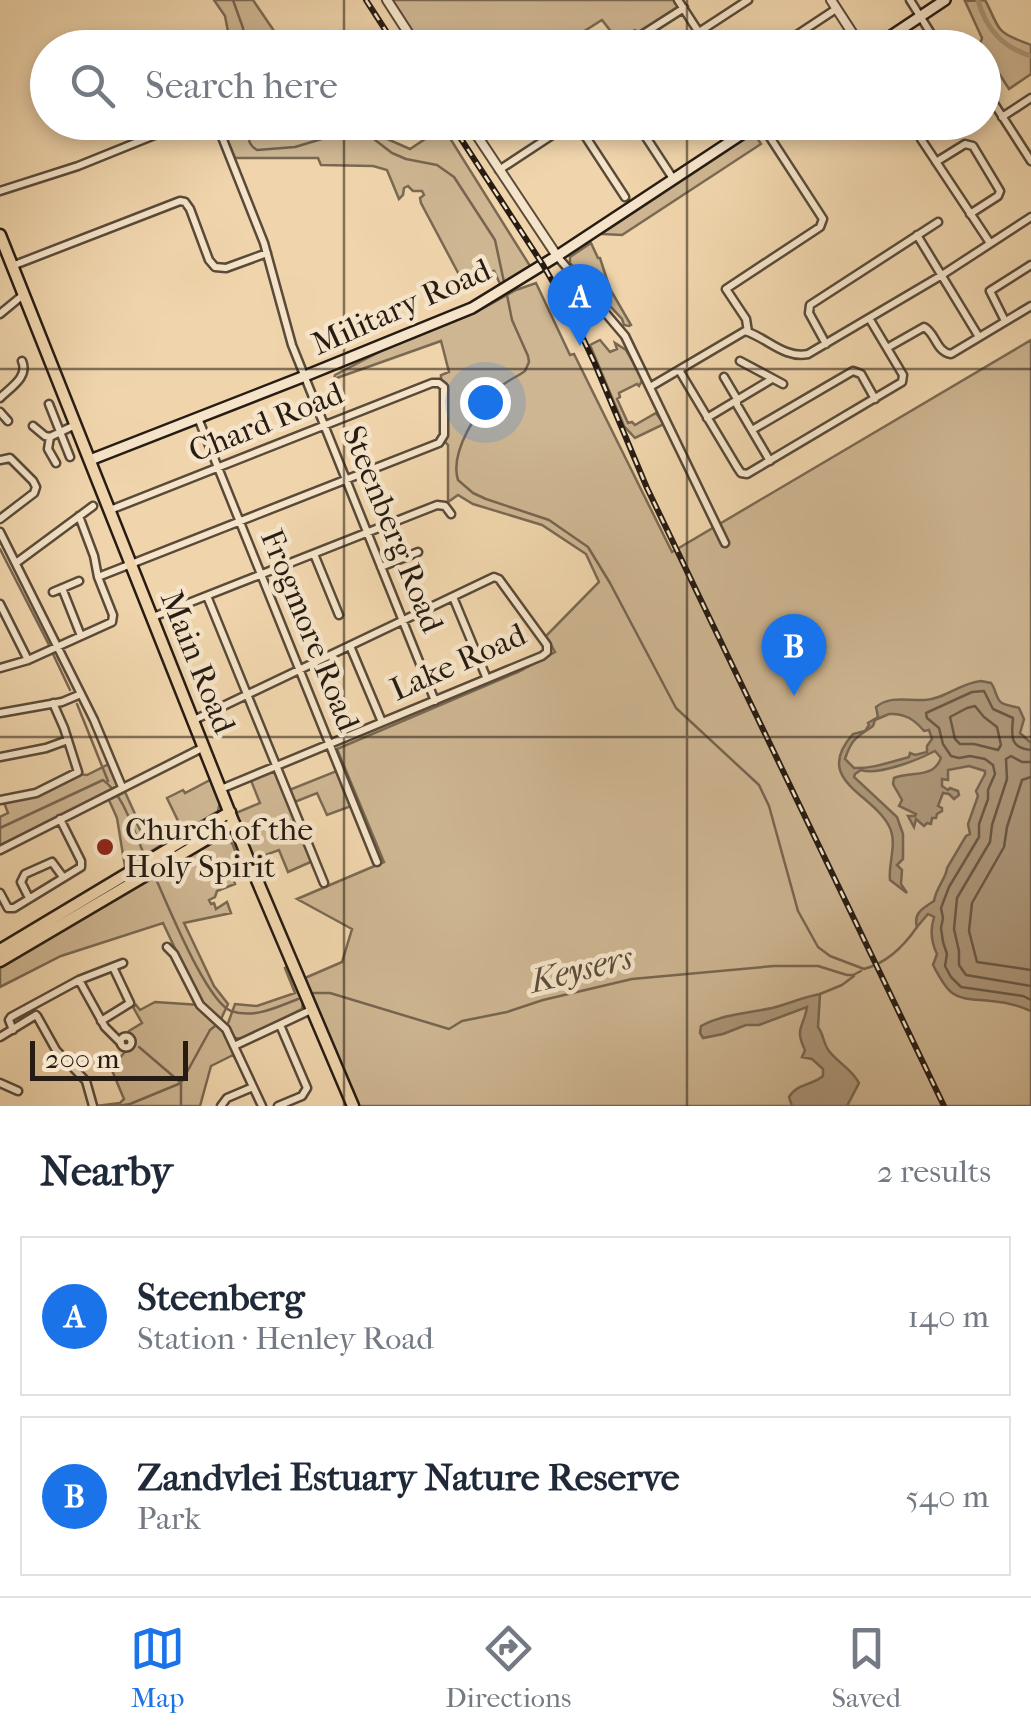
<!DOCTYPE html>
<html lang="en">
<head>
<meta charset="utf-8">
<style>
	:root { --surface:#fff; --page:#f6f6f7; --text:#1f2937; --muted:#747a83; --line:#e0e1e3; --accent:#1a73e8 }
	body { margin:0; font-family:"IM FELL French Canon",serif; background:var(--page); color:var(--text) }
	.scale { position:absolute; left:30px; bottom:25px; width:158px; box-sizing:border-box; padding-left:10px; border:5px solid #271c13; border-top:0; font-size:28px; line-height:35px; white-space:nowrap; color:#271c13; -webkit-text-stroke:8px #f5e4c9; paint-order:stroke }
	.you { position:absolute; left:485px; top:402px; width:35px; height:35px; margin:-25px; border:8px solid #fff; border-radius:50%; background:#1a73e8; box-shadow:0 0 0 15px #1a73e833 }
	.badge { display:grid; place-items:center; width:65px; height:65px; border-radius:50%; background:var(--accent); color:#fff; font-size:32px; font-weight:700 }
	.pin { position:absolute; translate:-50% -82px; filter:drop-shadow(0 2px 5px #0008) }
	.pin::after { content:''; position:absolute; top:52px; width:35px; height:30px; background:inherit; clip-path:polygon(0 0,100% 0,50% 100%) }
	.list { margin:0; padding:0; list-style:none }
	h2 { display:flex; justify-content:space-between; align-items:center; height:130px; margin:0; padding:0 40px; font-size:42px }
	h2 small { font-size:32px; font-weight:400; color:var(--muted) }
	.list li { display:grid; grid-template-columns:65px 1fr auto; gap:30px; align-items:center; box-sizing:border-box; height:160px; margin:0 20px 20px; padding:0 20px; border:2px solid var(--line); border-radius:0px }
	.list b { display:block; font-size:38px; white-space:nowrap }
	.list p { margin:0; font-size:32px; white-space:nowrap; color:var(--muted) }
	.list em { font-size:32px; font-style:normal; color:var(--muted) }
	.icon { flex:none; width:55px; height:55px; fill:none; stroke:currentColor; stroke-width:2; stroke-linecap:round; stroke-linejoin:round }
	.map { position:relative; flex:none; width:1031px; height:1106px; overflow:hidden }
	.search { position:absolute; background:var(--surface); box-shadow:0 5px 15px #0003; left:30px; right:30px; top:30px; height:110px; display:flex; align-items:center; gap:25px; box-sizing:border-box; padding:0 35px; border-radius:55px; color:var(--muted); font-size:38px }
	.sheet { height:490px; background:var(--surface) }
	nav { display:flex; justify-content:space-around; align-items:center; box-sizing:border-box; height:140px; border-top:2px solid var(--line); background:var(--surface); font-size:28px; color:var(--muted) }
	nav a { display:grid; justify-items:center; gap:5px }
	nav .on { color:var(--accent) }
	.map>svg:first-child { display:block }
</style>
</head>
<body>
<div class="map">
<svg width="1031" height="1106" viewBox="0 0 1031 1106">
	<rect width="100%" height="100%" fill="#f0d5ac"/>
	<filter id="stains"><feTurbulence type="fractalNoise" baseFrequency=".002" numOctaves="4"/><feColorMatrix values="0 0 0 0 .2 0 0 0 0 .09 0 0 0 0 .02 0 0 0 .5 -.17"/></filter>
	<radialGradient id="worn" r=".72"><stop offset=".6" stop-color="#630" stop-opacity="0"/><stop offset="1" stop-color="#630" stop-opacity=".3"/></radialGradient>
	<path fill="#ceb692" stroke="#7a6952" stroke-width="2.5" d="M214,0H253L285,47H231L225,16Z
		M387,0H675L678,6L676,10L639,33L635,30L630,33L634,40L623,47L602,20L559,47L418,48Z
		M985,0C990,8 995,24 1001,30C1007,37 1022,41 1031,45V74L1009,89L980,44L982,38L965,1Z
		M220,123H351L410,149L443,127L530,266L501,286L494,271L464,284L421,203L420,198L424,195L422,191H413L408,186L404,188L403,195L399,199L387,170L373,166L321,165L318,158H235Z
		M754,133L761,144L622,235L601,234Z
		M591,243L598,258H600L610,289L631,325L629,326L624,325L622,319L570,263V257Z
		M536,283L570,355L574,354L672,552L1031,340V1106H359L305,978L342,962L352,929L297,899L384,862L337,749L518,672L555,652L546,636L599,582L586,554L542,525L473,504L458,495L448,502V445L445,442L447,437V390L441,381V375L449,372L441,341L334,379L335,375L383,350L474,313L516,290Z
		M600,340L610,352L617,349L615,343L626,350L643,379L639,386L637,384L619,393L620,397L617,399L628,423L632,422L635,425L656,413L664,424L635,438L624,426L590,345Z
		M109,764L119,789L0,850V817L8,813L3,800L36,793L76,774L87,775Z
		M272,769L276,771L287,791L339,770L354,805L327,815L317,793L292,803L315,860L288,872L279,850L254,859L236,813L260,803L250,778Z
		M212,779L220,802L218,811L125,867L117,818L109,800L125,792L135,814L133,816L147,843L180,825L167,798L183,790L185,793Z
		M219,835L222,840L232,843L243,869L231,873L235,884L217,891L215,897L209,900L211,904L214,903L216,909L227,902L231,913L184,923L214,986L228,1004L221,1019L206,1008L197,995L163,923L61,956L0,987V967Z
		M289,966L303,1001L302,1009L243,1039L235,1038L227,1026L235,1004L257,1006L295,993L285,968Z
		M155,1002L200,1005L222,1024L239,1056L235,1058L233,1055L211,1066L200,1106H96L120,1103L124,1099L111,1068L125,1052L133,1048L134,1041L129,1031L142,1023L133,1007L136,1005L140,1010Z"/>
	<path fill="#ac9678" stroke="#776550" stroke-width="2.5" fill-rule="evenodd" d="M981,681L991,683C996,689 996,700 1002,703C1007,706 1014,706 1019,708L1024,719L1020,733L1031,743V1011C1020,1006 1004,1002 991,1001C978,999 962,1001 951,992C943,985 938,974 933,965L937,954C931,942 930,930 934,917L928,914L917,927C913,913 923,908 934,901C936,887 947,877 947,868L966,836L970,834L968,824L978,796L976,791L985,774V771L969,766L948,770V780L942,779V786L948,790L950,788L958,791L959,795L954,799L949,794L943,793L938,806L942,808V811L937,814L936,818H932L931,824L927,823L924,826L916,819L914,827L908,816H915L916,814L899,806L902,800L893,784L894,778C912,771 933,779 941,758L935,751C920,759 878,776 861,770L855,774L854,777L897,817L903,834V859L897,865L902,870L901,884L907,893L890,880C888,863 898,843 889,826C872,793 812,780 853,734L865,731L869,725L868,723L878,717L876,707C891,695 907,701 925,700C945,699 960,683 981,681ZM889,714C905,713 915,720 924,731L929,730L932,739L927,746V752L915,755L910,753L909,757C890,762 872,769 854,768L845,759C852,738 856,738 873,726L875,720Z
		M820,994L818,1027C824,1035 823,1043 829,1051C838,1063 852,1069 859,1083L847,1106H792L789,1097C796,1084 813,1085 823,1076V1069L812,1059L802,1057L805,1050C794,1028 804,1027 807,1007L759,1025H746L723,1034L703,1038L700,1033L701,1026C723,1014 748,1013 772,1008C788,1004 803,997 820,994Z"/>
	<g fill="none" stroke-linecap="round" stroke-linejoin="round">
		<path stroke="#6a5946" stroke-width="2.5" d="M975,706L984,717L997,727L1001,745L998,750L974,744H960L955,739L950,717L967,708Z
			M1031,750C1008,748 1012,733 1013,718L993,709L984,691L972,692L926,713L927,718L939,728L943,744L951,756L959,758L970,756L985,759L993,765L995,774L988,790V799L979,824V837L949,887L941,908L943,918L941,928L943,942L947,954L945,966L951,977L961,987L1023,996L1031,1000
			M1031,762H1022L1011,756L1006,759L1007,779L992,825L990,842L957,898L954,929L959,951V965L966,975L1031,986
			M1031,777L1022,780L1007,827L1004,847L972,903L969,931L977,962L1031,970"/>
		<path stroke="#776550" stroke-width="2.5" d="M233,0L243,28L245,48
			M253,122C247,132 246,144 257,150L295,147L355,129
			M338,122L366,133L392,153L406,159L437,165L454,177L495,240L504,282
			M506,290L512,320L528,356L529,362L525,371C517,377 506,381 499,388C479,407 449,452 458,480L473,493L486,499L549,520L588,547L610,583L676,708L759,785L769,806L798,911L818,947L830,956L864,969C887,963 904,946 917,927
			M0,549L49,645
			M53,654L70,690
			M77,704L108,781
			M0,828L103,780C124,795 133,830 144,854
			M155,877C168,905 206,1001 231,1011C254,1019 277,1007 298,999
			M314,993H330L449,1029L462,1021L507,1012L543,1000L632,979L774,966H818L847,975H853L861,971
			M820,994L842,985L854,976
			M139,1047L180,1082
			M118,1106L130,1104L181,1083
			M181,1106V1083L210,1030L215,1026"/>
		<path stroke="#ac9678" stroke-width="5" d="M978,0C986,29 1002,47 1031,56"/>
		<defs>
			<path id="minor" d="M678,0L709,48
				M910,0L940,48
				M699,32L748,0
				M637,38L684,8
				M583,41L587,48
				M777,48L836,9
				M984,88L1031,161
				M1002,117L1031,98
				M216,122L264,243L292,345L435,701
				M576,122L625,197
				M636,122L674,180
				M931,122L921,130V139L990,243
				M936,162L965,144L973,146L1000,191L998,196L970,214
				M499,170L572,122
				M0,191L78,166L187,122
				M917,235L979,337
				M557,256L625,336L725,543
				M12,266L180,201L185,202L190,209L209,260L215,267L226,268L267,253
				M0,314L23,295
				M1005,321L990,291L1031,265
				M748,332L746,319L726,289L820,227L823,219L760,122
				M826,344L809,313L810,305L938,222
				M887,348L924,327C936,333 936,352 951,354L1031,306
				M740,361L783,384
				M679,370L737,467L741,473L747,474L902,382L903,375L869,318
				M724,377L737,399V405L770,461
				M650,387L745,331C766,337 784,359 808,354L942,275L1031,217
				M0,398C11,387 29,377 22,361
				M49,404L70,457
				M0,412L8,421
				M198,418L377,862
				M707,418L772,379
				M33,426L45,436L50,437
				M752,430L853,371L861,374L875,399
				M0,460L10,458L33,481L36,487L34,493L0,519
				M56,463L48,449L50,437L75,425
				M0,532L94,720L122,787
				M314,554L339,615
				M16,563L93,506
				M381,567L418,552
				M98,577L439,443L444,435V387L439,383H432L110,510
				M62,588L81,636
				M53,592L79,581
				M207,596L324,883
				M453,597L487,679
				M0,604L28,660
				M153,617L437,505L445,506L451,514
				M350,646L382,722
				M0,668L28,660L112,622L113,615L98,577L94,556L79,516
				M0,713L62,702L81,694
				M194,720L494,577L499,579L547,645V652L542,656L221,789
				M0,757L46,748L68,740
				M0,800L36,793L78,772L64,728L53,703
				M0,850L204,747
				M0,893L8,908H14L81,867V861L60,819
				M29,898L21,882L25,874L52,862L63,877
				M167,947L174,954L200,1005L226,1029L262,1106
				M79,980L105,1027L121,1043
				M37,1016L56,1050L86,1081L93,1106
				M101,1021L130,1003L113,967
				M13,1030L9,1020L11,1017L79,980L123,963
				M120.5 1042a5.5 5.5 0 1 1 11 0a5.5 5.5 0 1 1-11 0Z
				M0,1037L36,1015
				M234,1046L313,1009
				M0,1083L18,1091
				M221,1106L227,1098L253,1087
				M278,1106L302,1096L307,1088L280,1025"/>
			<path id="tertiary" d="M387,0L418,48
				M831,0L862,48
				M468,122L557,256"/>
			<path id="secondary" d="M873,48L945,0
				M90,460L305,376L472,308L557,256L760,122"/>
			<path id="primary" d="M0,235L248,859L353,1106
				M0,950L230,812
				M0,961L234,823"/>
		</defs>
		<use href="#minor" stroke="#594a39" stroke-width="11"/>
		<use href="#tertiary" stroke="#594a39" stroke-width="12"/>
		<use href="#secondary" stroke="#271c13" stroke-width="14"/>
		<use href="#primary" stroke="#271c13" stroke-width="15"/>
		<use href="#minor" stroke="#f5e4c9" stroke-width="6"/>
		<use href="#tertiary" stroke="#f5e4c9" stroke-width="8"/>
		<use href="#secondary" stroke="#f5e4c9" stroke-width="9"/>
		<use href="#primary" stroke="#f0d5ac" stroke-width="10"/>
		<defs>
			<path id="rail" d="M366,0L397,48
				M450,122L543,265L573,317L595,364L647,488L944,1106"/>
		</defs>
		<use href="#rail" stroke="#271c13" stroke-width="6"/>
		<use href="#rail" stroke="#f5e4c9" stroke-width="2.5" stroke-dasharray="8" stroke-linecap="butt"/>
	</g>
	<path fill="none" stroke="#271c13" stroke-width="2.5" stroke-opacity="0.55" d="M344,0V48M687,0V48M344,122V1106M687,122V1106M0,369H1031M0,737H1031"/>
	<circle fill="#8f2418" stroke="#f5e4c9" stroke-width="4" cx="105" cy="847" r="10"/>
	<g text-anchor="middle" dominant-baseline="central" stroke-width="9" stroke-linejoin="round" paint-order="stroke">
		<g font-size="32" fill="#271c13" stroke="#f5e4c9">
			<text transform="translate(401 307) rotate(-24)">Military Road</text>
			<text transform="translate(266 422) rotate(-22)">Chard Road</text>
			<text transform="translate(393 529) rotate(68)">Steenberg Road</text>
			<text transform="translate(310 630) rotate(68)">Frogmore Road</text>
			<text transform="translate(198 662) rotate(68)">Main Road</text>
			<text transform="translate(458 662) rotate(-24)">Lake Road</text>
		</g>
		<g font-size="32" fill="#271c13" stroke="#f5e4c9" text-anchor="start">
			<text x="125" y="829">Church of the<tspan x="125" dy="37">Holy Spirit</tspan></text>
		</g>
		<g font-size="35" font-style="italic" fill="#5c4d3b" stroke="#f5e4c9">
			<text transform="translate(581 969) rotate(-14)">Keysers</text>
		</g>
	</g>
	<rect width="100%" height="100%" filter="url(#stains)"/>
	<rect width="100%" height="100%" fill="url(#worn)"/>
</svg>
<div class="scale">200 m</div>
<div class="you"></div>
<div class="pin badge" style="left:580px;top:346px">A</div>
<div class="pin badge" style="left:794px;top:696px">B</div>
<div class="search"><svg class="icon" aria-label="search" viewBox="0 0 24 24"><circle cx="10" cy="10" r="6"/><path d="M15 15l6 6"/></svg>Search here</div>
</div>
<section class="sheet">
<h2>Nearby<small>2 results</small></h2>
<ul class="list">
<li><span class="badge">A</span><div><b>Steenberg</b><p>Station · Henley Road</p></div><em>140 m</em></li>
<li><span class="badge">B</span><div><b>Zandvlei Estuary Nature Reserve</b><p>Park</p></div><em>540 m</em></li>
</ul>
</section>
<nav>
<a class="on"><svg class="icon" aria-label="map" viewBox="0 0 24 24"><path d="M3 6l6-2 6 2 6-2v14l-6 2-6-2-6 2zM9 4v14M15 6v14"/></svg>Map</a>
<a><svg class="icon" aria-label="directions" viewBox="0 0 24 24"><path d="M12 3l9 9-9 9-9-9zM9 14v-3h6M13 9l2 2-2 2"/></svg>Directions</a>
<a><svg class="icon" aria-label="saved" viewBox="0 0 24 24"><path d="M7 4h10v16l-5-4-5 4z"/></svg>Saved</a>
</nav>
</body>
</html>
